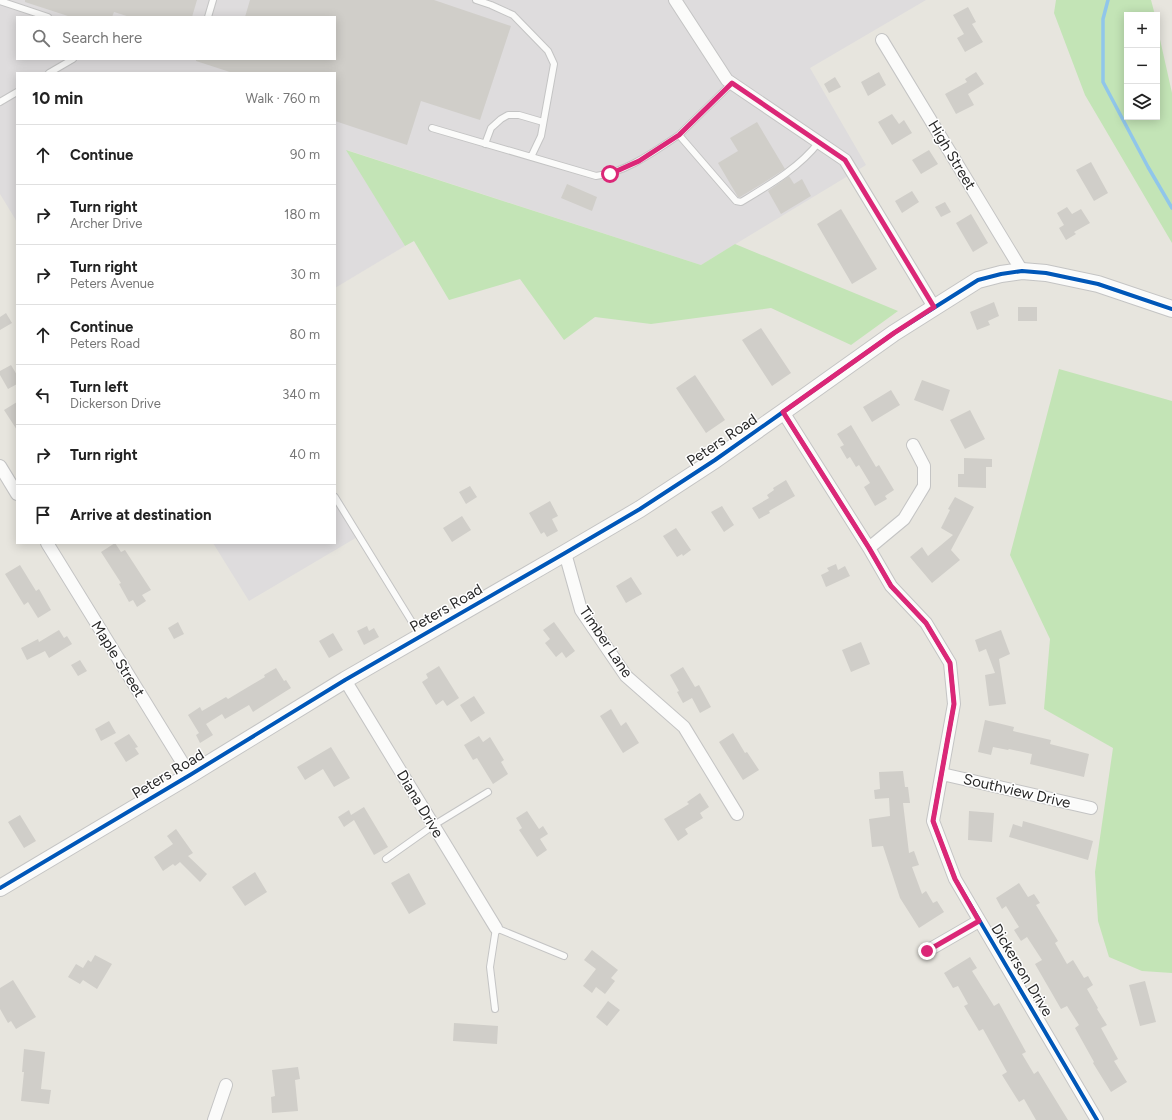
<!DOCTYPE html>
<html lang="en">
<head>
<meta charset="utf-8">
<style>
	:root { --surface:#fff; --page:#f6f6f6; --text:#222; --muted:#767676; --line:#e0e0e0 }
	body { margin:0; font-family:Figtree,sans-serif; background:var(--page); color:var(--text) }
	.controls { position:absolute; right:12px; top:12px; display:grid; overflow:hidden; border-radius:0px; box-shadow:0 2px 10px #0003 }
	.controls button { width:36px; height:36px; display:grid; place-items:center; padding:0; border:0; border-bottom:1px solid var(--line); background:var(--surface); color:var(--text); font:20px sans-serif }
	.stop { position:absolute; width:12px; height:12px; margin:-9px; border:3px solid #db2777; border-radius:50%; background:#fff }
	.stop.end { background:#db2777; border-color:#fff; box-shadow:0 1px 4px #0008 }
	.list { margin:0; padding:0; list-style:none }
	h2 { display:flex; justify-content:space-between; align-items:center; height:52px; margin:0; padding:0 16px; font-size:17px }
	h2 small { font-size:13px; font-weight:400; color:var(--muted) }
	.list li { display:grid; grid-template-columns:26px 1fr auto; gap:12px; align-items:center; box-sizing:border-box; height:60px; padding:0 16px; border-top:1px solid var(--line) }
	.list b { display:block; font-size:15px; white-space:nowrap }
	.list p { margin:0; font-size:13px; white-space:nowrap; color:var(--muted) }
	.list em { font-size:13px; font-style:normal; color:var(--muted) }
	.icon { flex:none; width:22px; height:22px; fill:none; stroke:currentColor; stroke-width:2; stroke-linecap:round; stroke-linejoin:round }
	.map { position:relative; flex:none; width:1172px; height:1120px; overflow:hidden }
	.search { position:absolute; background:var(--surface); box-shadow:0 2px 10px #0003; left:16px; top:16px; width:320px; height:44px; display:flex; align-items:center; gap:10px; box-sizing:border-box; padding:0 14px; border-radius:0px; color:var(--muted); font-size:15px }
	.panel { position:absolute; background:var(--surface); box-shadow:0 2px 10px #0003; left:16px; top:72px; width:320px; height:472px; border-radius:0px }
	.map>svg:first-child { display:block }
</style>
</head>
<body>
<div class="map">
<svg width="1172" height="1120" viewBox="0 0 1172 1120">
	<rect width="100%" height="100%" fill="#e7e5de"/>
	<path fill="#dedcdd" fill-rule="evenodd" d="M0,0H926L810,68L866,165L701,265L347,150L405,246L335,288V73H17V222L0,194ZM17,17H335V59H17Z
		M335,497L359,536L249,601L213,543H335Z"/>
	<path fill="#c3e4b6" d="M1056,0H1151L1155,15H1127V117H1157V26L1172,93V243L1085,95L1054,13Z
		M346,150L701,265L735,244L898,311L851,345L771,308L651,324L595,317L564,340L520,279L449,300L414,241L405,246Z
		M1059,369L1172,401V973L1142,971L1109,957L1098,921L1095,872L1113,748L1044,709L1050,639L1010,555Z"/>
	<g fill="none" stroke-linecap="round" stroke-linejoin="round">
		<path stroke="#90c6ea" stroke-width="3.5" d="M1108,0L1103,19V82L1148,167L1172,208"/>
	</g>
	<path fill="#d0cec9" d="M25,0H197L192,17H130L114,12L112,17H71L25,2Z
		M250,0H434L511,26L480,120L421,101L407,145L335,121V73H233L196,61V59H335V17H245Z
		M968,7L976,22L972,24L983,42L965,52L957,38L964,34L953,15Z
		M879,72L886,85L868,96L861,82Z
		M976,72L984,84L968,94L974,105L956,114L945,94L967,82L965,79Z
		M835,77L841,87L829,93L824,84Z
		M892,114L899,124L904,120L912,133L892,145L878,122Z
		M757,122L785,169L760,185L740,197H738L718,163L738,151L730,138Z
		M929,150L938,164L921,174L912,160Z
		M1091,162L1108,193L1094,201L1076,170Z
		M789,176L794,184L802,179L811,196L781,214L768,191Z
		M567,184L597,197L592,211L561,198Z
		M912,191L919,202L902,213L895,201Z
		M945,202L951,212L941,217L935,207Z
		M1067,207L1072,214L1081,209L1090,223L1074,232L1076,234L1066,240L1059,228L1064,225L1057,213Z
		M841,209L877,269L852,284L817,224Z
		M971,214L988,243L973,252L956,223Z
		M994,302L999,316L988,321L990,325L977,330L970,312Z
		M1018,307H1037V321H1018Z
		M6,313L12,323L0,330V317Z
		M761,328L791,373L772,386L742,340Z
		M11,365L17,375V384L8,389L0,375V371Z
		M695,375L725,420L706,433L676,388Z
		M922,380L950,390L943,411L914,400Z
		M891,390L900,405L872,422L863,407Z
		M17,402V430L4,410Z
		M970,410L985,439L965,449L950,420Z
		M851,425L876,467L879,465L894,490L885,496L887,499L875,506L864,487L870,483L859,465L856,467L850,457L847,459L840,447L844,445L837,434Z
		M964,458L992,459V467H986V488L958,487V474H964Z
		M786,480L795,496L769,511L770,513L759,519L752,508L769,498L767,495L774,490L773,488Z
		M470,486L477,497L466,504L459,492Z
		M955,497L974,507L951,550L960,560L932,583L910,557L922,547L928,556L953,535L941,528L950,510L948,509Z
		M550,501L558,516L552,519L558,531L547,537L544,532L541,534L529,513Z
		M722,506L734,525L724,532L711,512Z
		M462,516L471,530L452,542L443,528Z
		M676,528L691,550L683,556L682,554L677,557L663,536Z
		M115,543L121,552L125,550L151,590L142,595L146,601L137,607L133,600L129,602L119,584L121,583L101,552Z
		M836,564L838,570L845,566L850,576L826,587L821,575L829,571L827,568Z
		M20,565L36,591L39,589L51,610L38,618L28,602L24,605L5,574Z
		M631,577L642,594L626,603L616,586Z
		M178,622L184,634L174,639L168,628Z
		M554,622L575,651L566,658L562,652L556,657L545,643L550,639L543,630Z
		M367,626L369,631L374,628L379,637L364,645L357,631Z
		M59,630L64,638L67,636L72,644L49,658L45,651L27,660L21,648L38,639L39,642Z
		M1001,630L1010,654L999,659L1006,704L989,706L985,675L995,673L986,649L979,652L975,640Z
		M333,633L343,650L329,658L319,641Z
		M861,642L870,664L851,672L842,650Z
		M80,660L87,671L78,676L71,665Z
		M439,666L459,698L447,706L443,700L436,705L422,682L428,678L426,674Z
		M683,667L695,687L699,685L711,707L700,713L692,698L683,703L677,692L679,691L670,675Z
		M276,668L284,681L286,680L291,688L253,712L249,705L225,719L222,714L206,724L213,735L200,743L196,735L199,733L188,715L200,707L202,711L226,697L228,699L265,677L264,675Z
		M474,696L485,713L471,722L460,705Z
		M611,709L621,726L626,722L639,743L623,753L600,716Z
		M985,720L1014,727L1013,731L1051,740L1050,744L1089,754L1084,777L1030,764L1032,754L1009,749L1008,750L993,747L991,755L978,752Z
		M109,721L116,733L101,741L95,729Z
		M733,733L745,753L747,752L759,770L743,780L719,742Z
		M129,734L138,747L135,748L139,754L126,762L114,743Z
		M479,736L483,742L490,737L504,760L501,762L508,774L493,784L477,758L473,760L464,745Z
		M331,747L350,778L334,787L323,769L305,780L297,767Z
		M903,771L905,787H908L910,803H903L909,853L914,851L919,865L912,867L922,894L926,891L933,903L937,901L944,912L919,928L900,898L883,846L872,847L869,819L890,816L889,798L875,799L874,790L880,789L879,772Z
		M700,793L709,807L700,813L703,818L685,829L688,834L678,841L664,819L689,804L687,802Z
		M364,807L388,847L374,855L354,820L344,827L338,817L349,810L351,815Z
		M527,811L539,829L543,826L548,834L540,839L547,850L537,857L519,830L522,828L516,818Z
		M969,811L994,813L992,842L968,840Z
		M20,815L36,841L24,848L8,822Z
		M1023,821L1093,841L1088,860L1009,837L1013,824L1022,827Z
		M176,829L193,853L188,856L207,874L200,882L180,862L175,866L173,864L163,871L154,857L173,844L167,836Z
		M255,872L267,892L245,906L232,887Z
		M409,873L426,904L409,914L391,883Z
		M1019,883L1028,897L1034,894L1040,903L1036,905L1058,941L1055,943L1067,964L1073,960L1084,978L1088,976L1093,985L1087,989L1098,1008L1097,1009L1107,1025L1101,1028L1118,1059L1114,1061L1127,1082L1111,1092L1093,1063L1094,1062L1075,1028L1079,1025L1067,1006L1061,1009L1035,964L1042,960L1027,937L1021,941L1014,930L1019,927L1006,906L1002,909L996,898Z
		M592,950L618,970L611,978L615,981L605,994L596,987L592,993L583,986L596,969L584,960Z
		M95,955L112,964L97,989L83,980L80,984L68,977L76,964L83,968L88,960L91,962Z
		M970,957L977,968L972,971L994,1006L999,1003L1026,1052L1022,1054L1034,1074L1038,1071L1068,1120H1036L1024,1099L1019,1102L1002,1075L1007,1072L983,1029L979,1031L964,1006L968,1004L958,986L953,988L944,973Z
		M13,980L36,1017L16,1029L11,1021L8,1023L0,1009V988Z
		M1145,981L1156,1022L1140,1026L1129,985Z
		M608,1001L620,1010L607,1026L596,1017Z
		M454,1023L498,1026L497,1044L453,1041Z
		M24,1049L45,1052L41,1089L51,1090L49,1104L21,1101L24,1072H22Z
		M298,1067L300,1079L295,1080L298,1111L272,1113L271,1097L275,1096L272,1070Z"/>
	<g fill="none" stroke-linecap="round" stroke-linejoin="round">
		<defs>
			<path id="service" d="M476,0L491,5L513,15L548,51L554,64L541,136L531,157
				M0,1L48,17
				M208,17L213,0
				M49,73L73,59
				M732,83L679,135L736,201L741,202C769,185 799,168 819,142
				M0,102L17,92
				M432,128L596,176C627,172 653,152 679,135
				M485,144L491,128L501,119L508,115H519L543,122
				M335,497L420,635
				M386,859L434,825L488,792
				M495,1009L490,967L496,928L564,956"/>
			<path id="minor" d="M675,0L727,80L845,160L934,307
				M882,40L1022,271
				M783,412L869,548L891,586L926,623L950,663L954,704L933,821L955,879L1097,1120
				M0,466L17,494
				M47,543L190,775
				M869,548L904,519L924,486V466L913,445
				M565,553L581,610L626,676L684,727L737,814
				M345,680L496,928
				M942,774L1091,808
				M927,951L979,921
				M214,1120L226,1085"/>
			<path id="tertiary" d="M0,888L190,775L345,680L565,553L640,509L715,460L783,412L894,333L978,280L1001,274L1022,271L1046,273L1098,284L1172,309"/>
		</defs>
		<use href="#service" stroke="#c4c4c4" stroke-width="8"/>
		<use href="#minor" stroke="#c4c4c4" stroke-width="14"/>
		<use href="#tertiary" stroke="#c4c4c4" stroke-width="18"/>
		<use href="#service" stroke="#fbfbfa" stroke-width="6"/>
		<use href="#minor" stroke="#fbfbfa" stroke-width="12"/>
		<use href="#tertiary" stroke="#fbfbfa" stroke-width="16"/>
		<defs>
			<path id="cycleway" d="M783,412L869,548L891,586L926,623L950,663L954,704L933,821L955,879L1097,1120
				M0,888L190,775L345,680L565,553L640,509L715,460L783,412L894,333L978,280L1001,274L1022,271L1046,273L1098,284L1172,309"/>
		</defs>
		<use href="#cycleway" stroke="#fff" stroke-width="6"/>
		<use href="#cycleway" stroke="#0057b8" stroke-width="4"/>
	</g>
	<g fill="none" stroke-linecap="round" stroke-linejoin="round">
		<path stroke="#db2777" stroke-width="5" d="M610,174L639,161L679,135L732,83L845,160L934,307L894,333L783,412L869,548L891,586L926,623L950,663L954,704L933,821L955,879L979,921L927,951"/>
	</g>
	<g text-anchor="middle" dominant-baseline="central" stroke-width="3" stroke-linejoin="round" paint-order="stroke">
		<g font-size="15" fill="#292929" stroke="#fff">
			<text transform="translate(952 155) rotate(59)">High Street</text>
			<text transform="translate(722 440) rotate(-34)">Peters Road</text>
			<text transform="translate(446 608) rotate(-30)">Peters Road</text>
			<text transform="translate(606 642) rotate(56)">Timber Lane</text>
			<text transform="translate(118 659) rotate(58)">Maple Street</text>
			<text transform="translate(168 774) rotate(-31)">Peters Road</text>
			<text transform="translate(1017 791) rotate(13)">Southview Drive</text>
			<text transform="translate(420 804) rotate(59)">Diana Drive</text>
			<text transform="translate(1022 970) rotate(59)">Dickerson Drive</text>
		</g>
	</g>
</svg>
<div class="controls">
<button>+</button>
<button>−</button>
<button><svg class="icon" aria-label="layers" viewBox="0 0 24 24"><path d="M12 4l9 5-9 5-9-5zM3 14l9 5 9-5"/></svg></button>
</div>
<div class="stop" style="left:610px;top:174px"></div>
<div class="stop end" style="left:927px;top:951px"></div>
<div class="search"><svg class="icon" aria-label="search" viewBox="0 0 24 24"><circle cx="10" cy="10" r="6"/><path d="M15 15l6 6"/></svg>Search here</div>
<section class="panel">
<h2>10 min<small>Walk · 760 m</small></h2>
<ul class="list">
<li><svg class="icon" aria-label="ahead" viewBox="0 0 24 24"><path d="M12 20V5M6 11l6-6 6 6"/></svg><div><b>Continue</b></div><em>90 m</em></li>
<li><svg class="icon" aria-label="right" viewBox="0 0 24 24"><path d="M7 20v-9h11M14 6l5 5-5 5"/></svg><div><b>Turn right</b><p>Archer Drive</p></div><em>180 m</em></li>
<li><svg class="icon" aria-label="right" viewBox="0 0 24 24"><path d="M7 20v-9h11M14 6l5 5-5 5"/></svg><div><b>Turn right</b><p>Peters Avenue</p></div><em>30 m</em></li>
<li><svg class="icon" aria-label="ahead" viewBox="0 0 24 24"><path d="M12 20V5M6 11l6-6 6 6"/></svg><div><b>Continue</b><p>Peters Road</p></div><em>80 m</em></li>
<li><svg class="icon" aria-label="left" viewBox="0 0 24 24"><path d="M17 20v-9H6M10 6l-5 5 5 5"/></svg><div><b>Turn left</b><p>Dickerson Drive</p></div><em>340 m</em></li>
<li><svg class="icon" aria-label="right" viewBox="0 0 24 24"><path d="M7 20v-9h11M14 6l5 5-5 5"/></svg><div><b>Turn right</b></div><em>40 m</em></li>
<li><svg class="icon" aria-label="arrive" viewBox="0 0 24 24"><path d="M6 21V4h12l-3 4 3 4H6"/></svg><div><b>Arrive at destination</b></div></li>
</ul>
</section>
</div>
</body>
</html>
